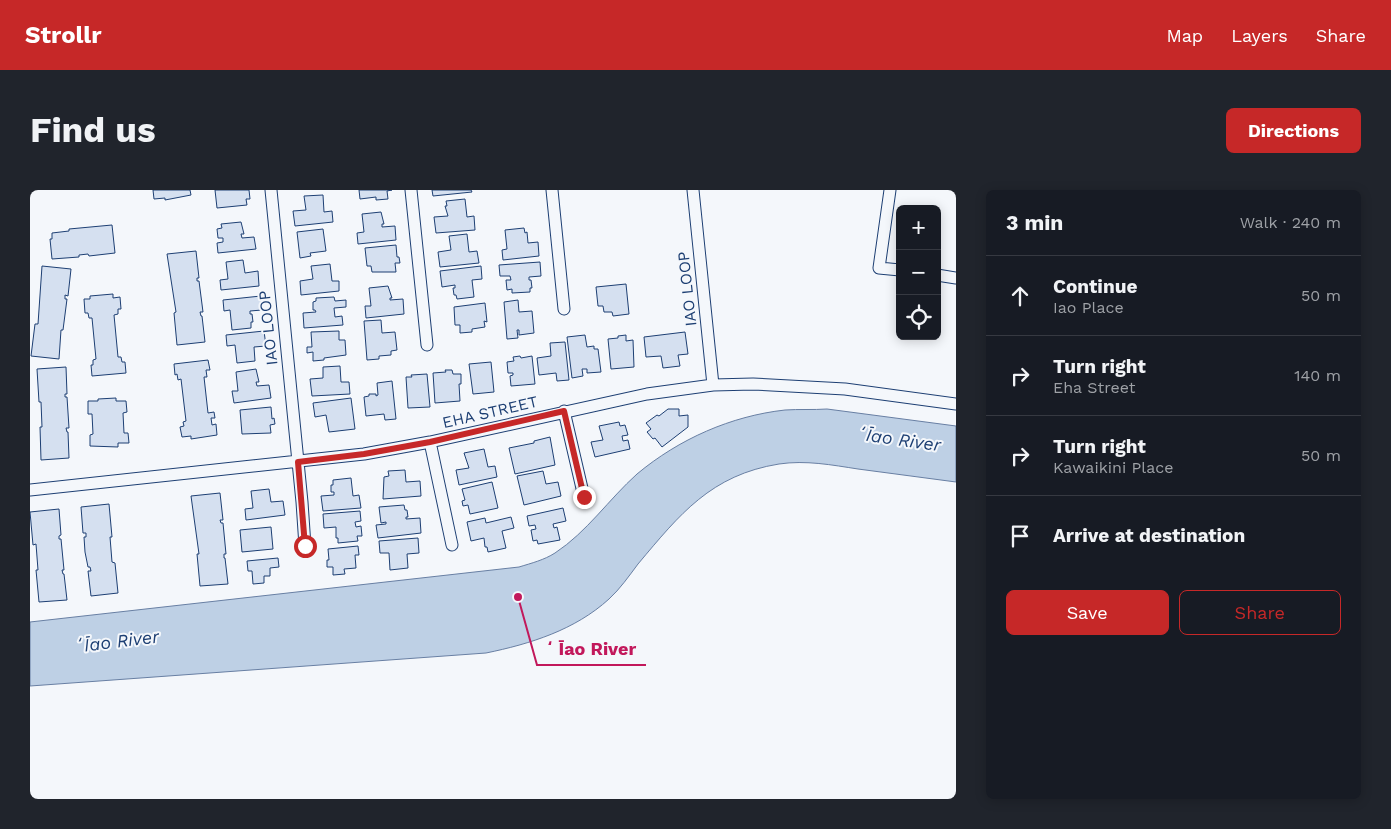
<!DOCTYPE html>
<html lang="en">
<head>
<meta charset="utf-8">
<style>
	:root { --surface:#171b24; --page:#20242c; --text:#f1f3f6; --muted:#9ea1a6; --line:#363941; --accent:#c62828 }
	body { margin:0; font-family:"Work Sans",sans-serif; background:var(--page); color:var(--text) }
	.controls { position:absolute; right:15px; top:15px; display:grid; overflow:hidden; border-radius:8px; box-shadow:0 2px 12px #0003 }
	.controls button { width:45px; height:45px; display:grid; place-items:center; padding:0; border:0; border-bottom:1px solid var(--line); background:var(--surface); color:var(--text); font:25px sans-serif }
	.stop { position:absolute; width:15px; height:15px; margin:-11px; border:4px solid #c62828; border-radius:50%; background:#fff }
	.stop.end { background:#c62828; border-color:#fff; box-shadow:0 1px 5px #0008 }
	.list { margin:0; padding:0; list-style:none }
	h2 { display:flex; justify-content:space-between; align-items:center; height:65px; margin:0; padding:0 20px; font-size:21px }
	h2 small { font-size:16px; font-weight:400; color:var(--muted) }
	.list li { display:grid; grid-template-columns:32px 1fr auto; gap:15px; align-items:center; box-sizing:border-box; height:80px; padding:0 20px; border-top:1px solid var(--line) }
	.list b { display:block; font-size:19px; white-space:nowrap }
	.list p { margin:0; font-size:16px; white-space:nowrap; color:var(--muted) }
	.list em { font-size:16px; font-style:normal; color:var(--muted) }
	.actions { display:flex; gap:10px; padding:15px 20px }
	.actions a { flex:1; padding:11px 0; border:1px solid var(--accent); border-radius:8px; text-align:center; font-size:18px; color:var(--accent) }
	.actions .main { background:var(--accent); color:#fff }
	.icon { flex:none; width:28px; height:28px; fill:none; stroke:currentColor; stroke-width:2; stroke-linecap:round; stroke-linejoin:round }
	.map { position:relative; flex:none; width:926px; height:609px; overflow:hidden; border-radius:8px }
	header { display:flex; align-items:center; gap:30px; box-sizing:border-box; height:70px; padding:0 25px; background:var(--accent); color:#fff }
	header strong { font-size:24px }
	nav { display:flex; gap:28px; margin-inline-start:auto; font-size:18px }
	.intro { display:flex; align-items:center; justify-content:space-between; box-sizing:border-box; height:120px; padding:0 30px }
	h1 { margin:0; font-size:35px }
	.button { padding:12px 22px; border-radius:8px; background:var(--accent); color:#fff; font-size:18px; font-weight:700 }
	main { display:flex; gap:30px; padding:0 30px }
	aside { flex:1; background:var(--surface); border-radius:8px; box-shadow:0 2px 12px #0003 }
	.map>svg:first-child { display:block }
</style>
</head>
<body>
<header>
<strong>Strollr</strong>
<nav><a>Map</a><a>Layers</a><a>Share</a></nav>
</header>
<div class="intro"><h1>Find us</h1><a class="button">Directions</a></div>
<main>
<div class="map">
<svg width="926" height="609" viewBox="0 0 926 609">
	<rect width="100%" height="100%" fill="#f4f7fb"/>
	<path fill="#bed0e5" stroke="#687fa3" d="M797,219L926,236V292C893,288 861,283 828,279C802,275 776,270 749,274C681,285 650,324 608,374C599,386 590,399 579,409C545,440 500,454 456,463L0,496V432L489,377C502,373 514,370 525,363C557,342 579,309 607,284C649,249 701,226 755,220C769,219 783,220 797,219Z"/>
	<path fill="#d5e0f0" stroke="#1d3f73" d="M123,0H160L161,5L135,10V8L124,9Z
		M185,0H219L220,9H216L217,15L187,18Z
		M329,0H362L357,1L358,9L346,10V7L330,9Z
		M402,0H441L442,2L403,6Z
		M293,5L294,22L302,21L303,32L265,36L263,21L276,20L274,6Z
		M435,9L437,27L444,26L445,40L406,43L404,27L418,26L415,16H417L416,11Z
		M351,22L354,34H352V37L365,36L366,50L328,54L327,43L334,42L332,24Z
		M211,32L214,44H211L212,48L224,47L226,59L188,63L187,53L193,52V48H188L187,39L192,38L191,34Z
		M82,35L85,63L59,66L58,64L49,65V67L22,69L20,49H22V43L39,41V39Z
		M494,38L495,43L497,42L498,53L508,52L509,66L473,70L472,60L477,59L475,40Z
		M293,39L296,61L280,63L281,66L270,68L267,42Z
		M437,44L439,62L447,61L449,73L410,77L408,62L421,60L419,46Z
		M366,55L367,67H369L370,73H365L366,82H342L341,76H337L335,58Z
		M166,61L169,88H167V91H169L173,122H170L171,126H172L175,152L147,155L144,123L146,122L137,64Z
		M213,70L215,83L228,81L229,96L191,100L190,90L198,89L196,72Z
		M510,72L511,86L499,87V90H501L502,98H500V102L482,103V99L477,100L476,90H481L480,86H470L469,75Z
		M300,74L302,91H309V101L271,105L270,91L283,89L281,76Z
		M12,76L41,79L38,106L35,105V109H37L33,140H31L29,169L1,166L5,134H8Z
		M451,76L452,89L442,90L444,107L427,109L426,105H424L423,98H425V95L412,97L410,81Z
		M596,94L599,124L583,126L582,122H574L573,116H568L566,97Z
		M358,96L362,108H360V110L373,109L374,124L336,128L335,116H341L339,98Z
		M83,104V108L90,107L91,119H88V124L84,125L88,167H91L92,172H95L96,183L62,186L61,175H63V170L66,169L62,128H59L58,123H55L54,109H60V106Z
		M231,106L232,120L220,121V124H222L223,132H221V138L202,140L200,120L194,121L193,110Z
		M304,107L305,111L316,110V117L304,118L305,127L312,126L313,135L274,138L273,123L286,122L285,120H283V112L286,111V108Z
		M488,110L489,122L502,121L504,143L489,145V140H487L488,148L477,149L474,112Z
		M455,113L457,132L454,131L455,137L442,139V142L430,143V135H425L424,117Z
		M351,130L352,143L365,142L367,160L361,161V165L349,166V169L337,170L334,131Z
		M234,141L236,156L224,157L225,171L207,173L205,155L197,156L196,145Z
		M309,141V150H315L316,165L294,168V170L283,171V162L277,163V157H282L281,142Z
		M655,142L658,164L648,165L650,176L633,178L631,166L616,167L614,147Z
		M555,145L557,157L564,156V159H568L571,182L557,183V179H552L553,186L542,188L537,147Z
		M596,145V151L603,150L604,177L581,179L578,149L588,148V146Z
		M535,152L539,190L527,191L526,183L509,185L507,168L521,166L520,153Z
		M490,166L491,168L502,166L505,194L481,196L480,186L483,185V183H478L477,172L484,171L483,167Z
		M178,170L180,180H176L177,187H174L178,223L184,222L185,228H181L182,235L186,234L187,245L161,249V246L152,247L150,237L154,236L153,232L156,231L151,189L148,190L147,184L145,185L144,174Z
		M461,172L464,202L443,204L439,174Z
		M310,176L311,192H319L320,204L282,206L280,189L293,188V177Z
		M36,177L37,204H35V207H37L39,238H36L37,242H38L39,268L11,270L10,237H12L11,212H9L7,179Z
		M226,179L229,192H226L227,196L239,195L241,208L204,213L202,201H208L206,182Z
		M415,180H422L423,184H431V194H429L430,211L405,213L403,183L416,182Z
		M397,184L400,217L378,218L376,187H382L381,185Z
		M362,191L366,229L355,230L354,224L336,226L334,207L339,206V204H346V206L348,205L347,193Z
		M86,208V211H96L97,222L93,223L94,243H98L99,253H88V257L60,256V245L63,244L62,224H58V211H68V209Z
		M321,208L325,239L299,242L296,225L285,227L283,213Z
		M241,217L242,229L244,228L245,234L240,235L241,243L212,244L210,220Z
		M638,219H649V226L658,225V237L632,257L625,248L623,249L617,242L621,239L616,233L627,225L629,226Z
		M589,232L590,236L595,235L598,245L592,246L593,251L598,250L600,259L565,267L561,252L573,250L569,236Z
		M520,247L525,275L485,284L479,258L504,253V251Z
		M454,259L458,277L465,276L467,287L429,295L426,280L439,278L434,263Z
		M375,280L376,292L390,291L391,306L353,309L354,287L359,286L358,281Z
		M513,281L516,294L528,292L531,306L494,315L487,286Z
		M321,288L323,306L329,305L331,318L293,321L291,306L304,305V302H301V295H303V290Z
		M462,292L468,318L440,324L438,315L433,316L432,311L435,310L432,299Z
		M239,299L241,312L253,311L255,325L216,330L215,319L223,318L221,301Z
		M190,303L193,330H190L191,333H193L196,364H194V368H195L198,394L170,396L167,364H169L161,306Z
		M79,314L82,347H80L82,372L85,373L88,403L61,406L58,381H61L60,377H58L55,362L54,347H56V343H53L51,317Z
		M374,315L375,320H377L378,327H376V329L390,328L391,343L348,348L346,335L356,334V332L351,333L349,317Z
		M533,318L536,331L523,334L524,338L527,337L530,350L508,354L507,350L503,351L501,340L506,339L505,335L499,336L497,326Z
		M29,319L31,345L29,346V349H31L34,380H32L33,384H34L37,410L9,412L6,380H8L6,354L3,355L0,322Z
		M330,321L331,331L325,332L326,337L331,336L332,346H327L328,351L308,353V348H306V337L294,338L293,324Z
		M481,327L484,338L472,341L476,358L458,362L457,357H455L454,348L441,351L437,332L455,328L456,333Z
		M241,337L243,359L212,362L210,340Z
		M388,348L389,363L377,364L378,378L360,380L359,363H350L349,351Z
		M328,356L329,365H325L326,378L314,379L315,384L303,385V377H297V370H299L298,359Z
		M248,368L249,377L240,378V386H234V393L223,394L222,381H218L217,371Z"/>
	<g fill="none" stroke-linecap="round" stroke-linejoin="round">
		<defs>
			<path id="street" d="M241,0L272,312L275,356
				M381,0L397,155
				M522,0L534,119
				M663,0L683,195
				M860,0L849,78L870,80
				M907,85L926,88
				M534,221L554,307
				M400,252L422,355
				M0,300L334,264L400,252L617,204L683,195L723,194L815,199L926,214"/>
		</defs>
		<use href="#street" stroke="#1d3f73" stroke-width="13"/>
		<use href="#street" stroke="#f4f7fb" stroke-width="11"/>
	</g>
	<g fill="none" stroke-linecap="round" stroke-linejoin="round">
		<path stroke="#c62828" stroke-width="6" d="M275,356L268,272L334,264L400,252L534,221L554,307"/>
	</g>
	<g text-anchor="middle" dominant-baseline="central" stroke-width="4" stroke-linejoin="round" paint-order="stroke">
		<g font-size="16" fill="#1d3f73" stroke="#f4f7fb">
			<text transform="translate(657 99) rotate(-96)">IAO LOOP</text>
			<text transform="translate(238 138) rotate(-96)">IAO LOOP</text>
			<text transform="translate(460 222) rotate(-13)">EHA STREET</text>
		</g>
		<g font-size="18" font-style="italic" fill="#1d3f73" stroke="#f4f7fb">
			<text transform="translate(869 249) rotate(8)">ʻĪao River</text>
			<text transform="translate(87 451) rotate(-7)">ʻĪao River</text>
		</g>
	</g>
	<path fill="none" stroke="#c2185b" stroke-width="2" d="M488 407L507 475H616"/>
	<circle fill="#c2185b" stroke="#f4f7fb" stroke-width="2" cx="488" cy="407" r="5"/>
	<g font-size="18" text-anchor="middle" font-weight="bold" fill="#c2185b" stroke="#f4f7fb" stroke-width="4" stroke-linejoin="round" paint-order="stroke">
		<text x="562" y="465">ʻĪao River</text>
	</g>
</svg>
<div class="controls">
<button>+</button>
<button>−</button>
<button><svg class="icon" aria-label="locate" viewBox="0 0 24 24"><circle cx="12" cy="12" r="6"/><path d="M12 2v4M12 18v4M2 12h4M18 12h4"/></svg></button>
</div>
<div class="stop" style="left:275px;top:356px"></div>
<div class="stop end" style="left:554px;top:307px"></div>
</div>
<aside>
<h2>3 min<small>Walk · 240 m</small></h2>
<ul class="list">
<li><svg class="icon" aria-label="ahead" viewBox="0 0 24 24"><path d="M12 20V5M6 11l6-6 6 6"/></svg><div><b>Continue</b><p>Iao Place</p></div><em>50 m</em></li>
<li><svg class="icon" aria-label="right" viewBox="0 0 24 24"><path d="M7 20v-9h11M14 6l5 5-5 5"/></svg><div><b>Turn right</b><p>Eha Street</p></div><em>140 m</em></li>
<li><svg class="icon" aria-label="right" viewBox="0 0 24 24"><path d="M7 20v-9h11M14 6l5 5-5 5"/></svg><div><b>Turn right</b><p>Kawaikini Place</p></div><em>50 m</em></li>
<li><svg class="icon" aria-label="arrive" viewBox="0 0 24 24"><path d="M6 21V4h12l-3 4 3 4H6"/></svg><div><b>Arrive at destination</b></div></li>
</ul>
<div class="actions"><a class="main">Save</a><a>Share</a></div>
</aside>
</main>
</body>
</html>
